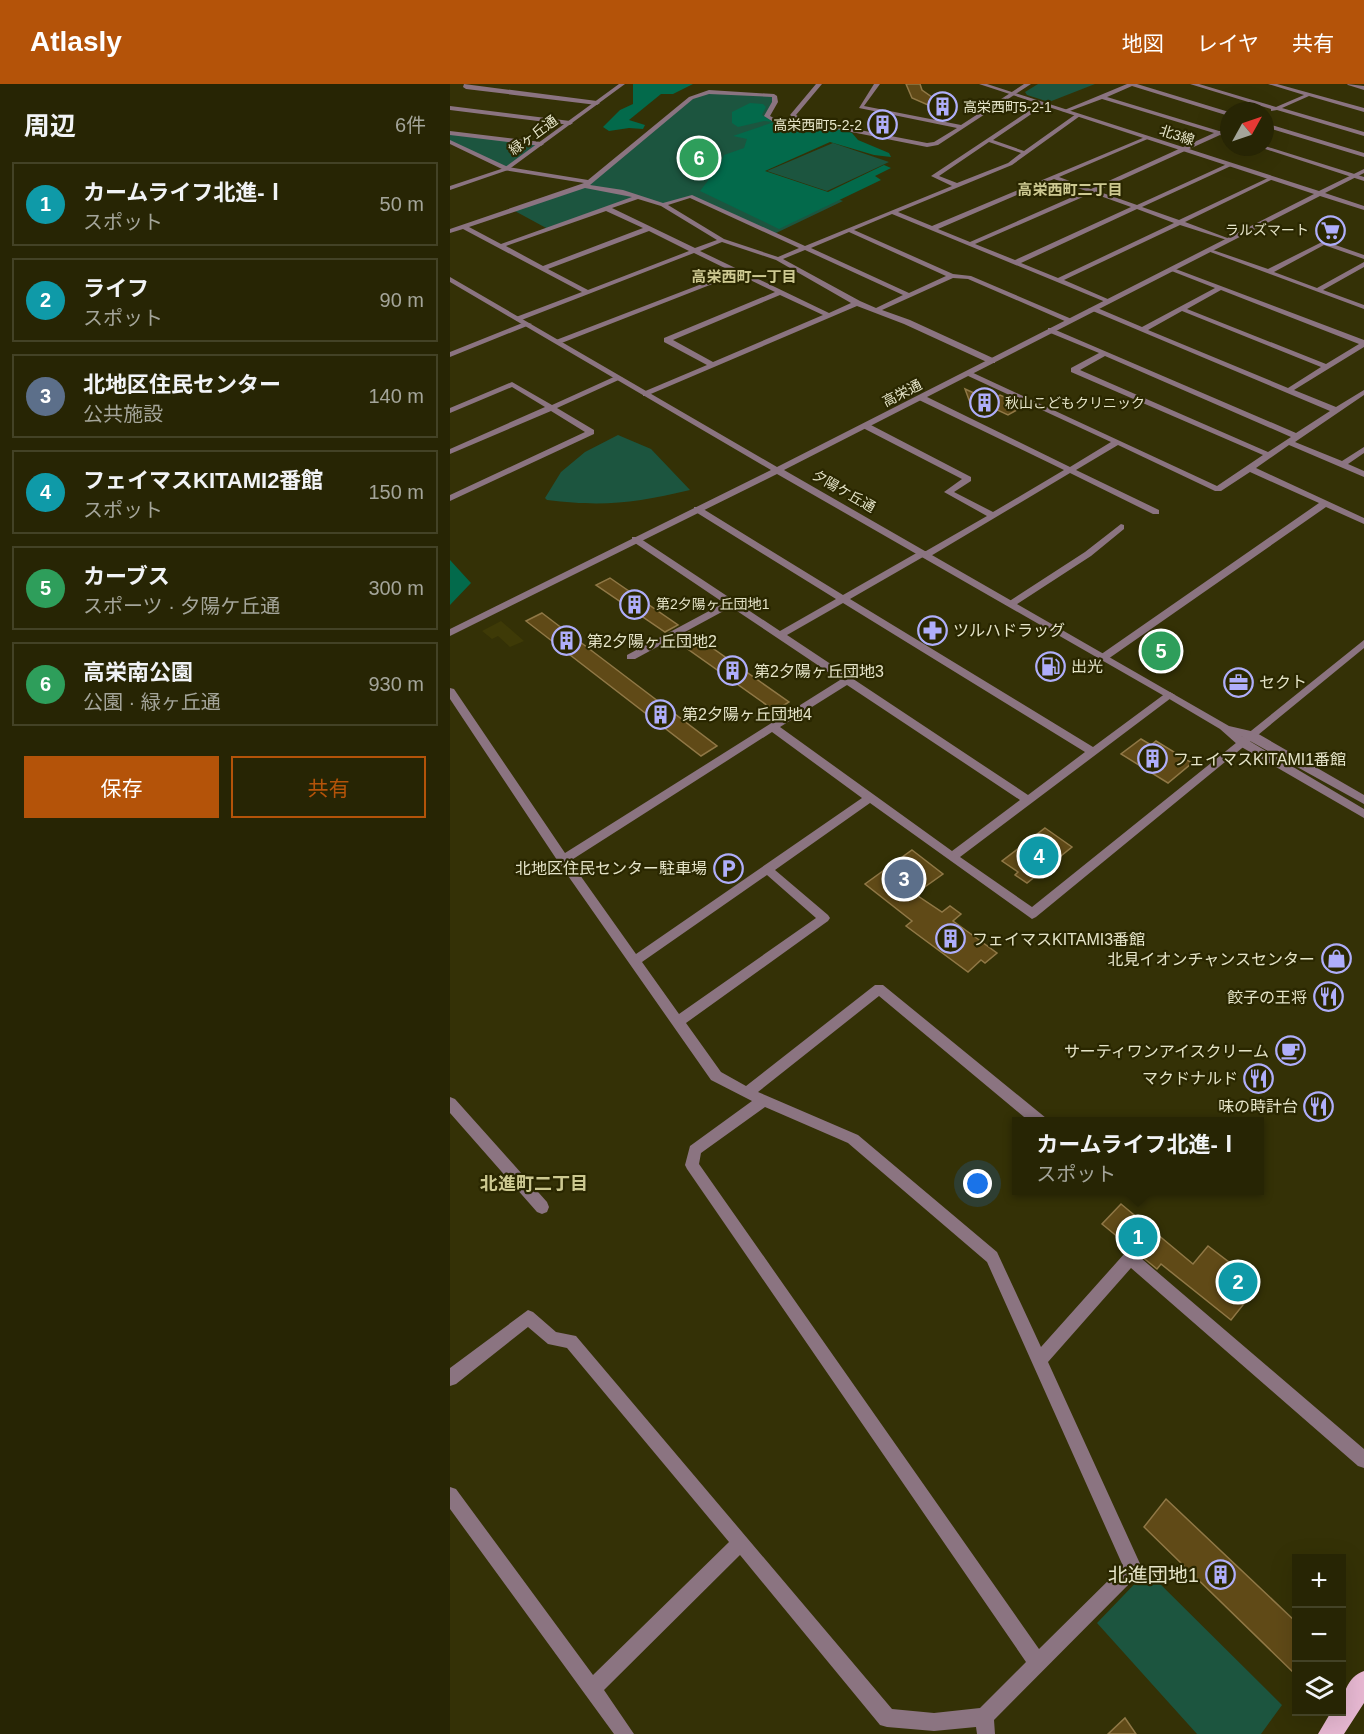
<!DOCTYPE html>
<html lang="ja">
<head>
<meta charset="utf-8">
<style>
	:root { --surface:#272504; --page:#2f2d0e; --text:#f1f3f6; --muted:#a4a59a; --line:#434226; --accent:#b45309 }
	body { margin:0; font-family:Arial,"Noto Sans JP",sans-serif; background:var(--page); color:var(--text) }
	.controls { position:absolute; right:18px; bottom:18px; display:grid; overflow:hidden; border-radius:0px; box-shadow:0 6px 24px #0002 }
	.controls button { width:54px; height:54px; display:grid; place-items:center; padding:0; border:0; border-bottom:2px solid var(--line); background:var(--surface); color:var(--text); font:30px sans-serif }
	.compass { position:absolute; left:770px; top:18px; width:54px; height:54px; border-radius:50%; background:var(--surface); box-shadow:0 6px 24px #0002; rotate:50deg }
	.you { position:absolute; left:528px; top:1100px; width:21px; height:21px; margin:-15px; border:4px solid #fff; border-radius:50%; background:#1a73e8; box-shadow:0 0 0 9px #1a73e833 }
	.badge { display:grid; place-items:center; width:39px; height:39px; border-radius:50%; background:var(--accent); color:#fff; font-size:20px; font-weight:700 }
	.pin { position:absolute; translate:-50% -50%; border:3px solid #fff; box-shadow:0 2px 6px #0006 }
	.popup { position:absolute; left:562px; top:1033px; width:252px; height:78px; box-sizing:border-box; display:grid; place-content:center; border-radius:0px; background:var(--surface); filter:drop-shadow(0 2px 4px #0005); font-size:20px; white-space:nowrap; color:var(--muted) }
	.popup b { font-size:22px; color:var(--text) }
	.popup::after { content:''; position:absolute; left:50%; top:100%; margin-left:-12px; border:12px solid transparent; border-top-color:var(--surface) }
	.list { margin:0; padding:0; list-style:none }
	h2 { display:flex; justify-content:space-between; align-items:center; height:78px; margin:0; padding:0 24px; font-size:26px }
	h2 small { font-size:20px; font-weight:400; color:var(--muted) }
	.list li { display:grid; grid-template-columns:39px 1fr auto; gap:18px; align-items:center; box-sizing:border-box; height:84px; margin:0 12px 12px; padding:0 12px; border:2px solid var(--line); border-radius:0px }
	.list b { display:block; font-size:22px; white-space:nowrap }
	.list p { margin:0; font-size:20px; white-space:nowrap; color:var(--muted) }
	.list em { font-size:20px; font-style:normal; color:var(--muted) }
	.actions { display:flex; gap:12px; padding:18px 24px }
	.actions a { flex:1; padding:14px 0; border:2px solid var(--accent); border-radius:0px; text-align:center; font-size:21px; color:var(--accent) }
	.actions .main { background:var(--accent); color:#fff }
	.icon { flex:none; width:33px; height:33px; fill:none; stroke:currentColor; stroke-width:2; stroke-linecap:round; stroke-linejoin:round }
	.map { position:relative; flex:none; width:914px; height:1650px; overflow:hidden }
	header { display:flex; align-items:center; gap:36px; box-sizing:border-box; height:84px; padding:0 30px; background:var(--accent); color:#fff }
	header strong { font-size:28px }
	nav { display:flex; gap:33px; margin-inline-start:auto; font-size:21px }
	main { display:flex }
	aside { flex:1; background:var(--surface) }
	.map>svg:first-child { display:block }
</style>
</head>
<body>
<header>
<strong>Atlasly</strong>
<nav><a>地図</a><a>レイヤ</a><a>共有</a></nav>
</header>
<main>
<aside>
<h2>周辺<small>6件</small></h2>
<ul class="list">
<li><span class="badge" style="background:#0f9aa8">1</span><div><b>カームライフ北進‐Ⅰ</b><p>スポット</p></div><em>50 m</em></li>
<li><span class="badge" style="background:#0f9aa8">2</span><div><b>ライフ</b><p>スポット</p></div><em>90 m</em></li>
<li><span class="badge" style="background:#5c6f8a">3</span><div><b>北地区住民センター</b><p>公共施設</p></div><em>140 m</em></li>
<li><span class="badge" style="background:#0f9aa8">4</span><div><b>フェイマスKITAMI2番館</b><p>スポット</p></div><em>150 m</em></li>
<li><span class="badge" style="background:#2e9e5b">5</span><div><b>カーブス</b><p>スポーツ · 夕陽ケ丘通</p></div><em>300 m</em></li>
<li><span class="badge" style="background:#2e9e5b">6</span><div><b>高栄南公園</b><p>公園 · 緑ヶ丘通</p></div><em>930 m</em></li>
</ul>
<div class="actions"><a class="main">保存</a><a>共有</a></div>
</aside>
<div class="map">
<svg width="914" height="1650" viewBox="0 0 914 1650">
	<rect width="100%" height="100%" fill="#343106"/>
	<path fill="#3e3a07" d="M51,537L74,557L60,563L48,552L42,555L32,547Z"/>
	<path fill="#1c553f" d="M588,0H645L599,18L577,11L575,8Z
		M259,8L324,12L325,18L318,32L325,36H351L384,45L310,87L393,117L324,150L240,112L213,121L188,113L98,145L63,126L135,102L241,14Z
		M0,49L91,60L56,85L0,58Z
		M383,59L439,78L377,107L317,87Z
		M168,351L201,365L240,406C186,419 153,423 97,416L95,414L111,388L135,368Z
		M697,1487L832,1621L811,1650H747L647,1539Z"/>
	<path fill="#036a4b" d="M183,0H243L223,10H211L179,36L195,41L193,45L179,44L159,47L153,43L170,26L183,20Z
		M300,19L313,20L316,23L312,31L320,36L389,45L402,49L408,56L439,69L441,73L424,71L380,58L315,87L378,108L434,81L441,84L425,92L431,96L329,145L250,107L270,81L274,71L294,64L297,55L283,52L324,38L314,37L288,43L282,39V28Z
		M0,476L21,499L0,521Z"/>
	<path fill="#604a17" stroke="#907846" stroke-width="1.5" d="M456,0H470L472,6L496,23L494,28L462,14Z
		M515,305L526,310L531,307L545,314L550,311L574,322L558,331L539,322L528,327L522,324Z
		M160,494L228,541L215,548L146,501Z
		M92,529L171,589L267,662L251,672L76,537Z
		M239,548L241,549L339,618L325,627L225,556Z
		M691,655L701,661L706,657L742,679L718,699L671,670Z
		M595,744L622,763L577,799L565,791L568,788L552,777Z
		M462,766L493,790L465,810L492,828L500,822L511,830L503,837L547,869L535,879L531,876L518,888L456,842L462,837L415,800Z
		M671,1120L743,1180L758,1162L809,1201L781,1236L711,1180L707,1185L652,1140Z
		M716,1415L846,1538V1591L694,1443Z
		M675,1634L686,1650H658Z"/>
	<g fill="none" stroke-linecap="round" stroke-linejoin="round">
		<path fill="#8b7481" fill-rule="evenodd" d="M14,0L147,17L150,19L147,21L16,5L13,3Z
			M366,0H372L346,31L353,35L477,59L484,58L507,44L409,24L424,0H430L414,22L511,41L574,0H581L488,61L477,63L351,38L325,39L314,32L322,18V13L259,10L243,15L140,101L173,106L213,119L242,111L355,162L502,102L481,92L591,19L596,20L543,56L574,67L626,30H630V32L562,81L448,128L482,142L695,53L700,54L609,93L641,105L764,49L652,15L617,28L612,27L677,0H687L779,28V32L682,2L657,13L769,47H774L779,50V54L770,51L647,107L687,121L777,80H781V82L692,123L729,136L820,93L825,94L735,138L780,155V157L730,141L614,196L660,216L662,217L658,219L442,130L404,146L503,190L521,192L624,236L617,238L518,195L503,194L432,226L460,236L545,275V279H539L454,240L407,222L196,312H193V308L257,281L214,258V254L325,208L288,190L109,260H106V256L283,188L244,169L69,237H66V233L132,208L13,145L0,149V145L134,99L54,86L0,60V56L58,83L138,96L239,13L259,6L324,10L327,12L328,18L320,32L326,35H345L340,31ZM539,58L571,69L558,79L507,99L489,92ZM604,95L636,107L520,158L488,145ZM135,104L182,113L51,160L19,143ZM642,109L681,123L565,176L525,160ZM240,114L349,164L328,173L274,155L218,121ZM188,115L211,122L267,156L245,164L162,124ZM687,125L724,139L608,194L571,179ZM156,127L193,144L93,182L56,162ZM199,147L239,167L138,206L98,185ZM399,148L496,192L459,209L361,164ZM272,158L326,176L401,219L379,229L250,167ZM355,166L453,211L426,224L410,217L333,175ZM330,211L373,231L263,278L223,256Z
			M740,0H749L826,23L854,11L818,0H827L914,24V28L859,12L832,24L914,48V52L827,26L821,27V25Z
			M897,0L914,2V6L898,1Z
			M0,22L120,37L123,39L120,41L0,26Z
			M815,39L914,69V73L815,43Z
			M0,47L91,58L94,60L91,62L0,51Z
			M815,62L914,93V97L809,63Z
			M874,157L914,171V175L874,161L824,188L867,204L914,178V183L873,206L914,221V225L755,166L760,165L818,185Z
			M719,184H723L914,256V263L844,306L886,323L914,306V311L845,358L892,377L914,363V369L898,380L914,387V393L839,361L806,384L914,434V440L876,423L658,575H650V571L869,419L800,388L771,407H765L668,361L626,386L709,426V430H703L620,389L479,473H473L400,515L643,663L716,609L720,608L725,611L510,773L582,823L914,556V564L586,833L582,835L420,719L325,786L378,831L380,834L378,837L236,939L271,988L296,1002L425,901H433L596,1034L598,1038H580L429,912L308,1008L408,1051L547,1168L591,1263L675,1169L680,1167L685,1169L914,1365V1384L908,1382L681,1184L598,1278L692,1484L689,1490L544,1636L545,1650H527L526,1643L484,1647L437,1643L430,1641L290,1471L154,1606L184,1650H164L0,1425V1403L6,1405L143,1591L279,1458L117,1264L98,1260L78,1243L6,1300L0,1302V1284L78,1226L83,1228L106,1248L126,1252L442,1625L484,1629L530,1624L576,1578L237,1085L235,1081L240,1062L302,1017L261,996L109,779L0,615V604L4,605L115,769L390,596L281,523L185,575H177V571L274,519L182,457V453H188L330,547L386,515L244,427V423H250L393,511L470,467H476L537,432L494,408L512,395L413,344V340H419L521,393V397L504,408L543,428L614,386L469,316V312H475L620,383L661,358L516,291V287H519L767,402L813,371L621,288V284L649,269L598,248V244H601L846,349L880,327L638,225L645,223L692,243L765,204L719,186ZM771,206L909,260L876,280L737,225ZM732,227L871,283L838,304L698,246ZM655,272L841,353L818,368L630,286ZM393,519L635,668L578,711L337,551ZM397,601L570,716L502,767L330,643ZM322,648L412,714L186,870L120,777ZM317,791L366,834L229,930L192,878ZM315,1023L398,1059L537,1178L673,1482L589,1565L249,1080L251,1069Z
			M75,238L82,240L0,273V268Z
			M166,292L173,294L107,324L144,346V350L0,417V411L135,348L101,327L0,370V365L95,323L62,303L0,329V324L62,298L102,321Z
			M671,440L674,441V445L641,472L564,522H558V518L635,468Z
			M0,1013L5,1015L97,1118L99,1123L97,1128L92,1130L87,1128L0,1029Z"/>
		<path fill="#8b7481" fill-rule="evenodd" d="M169,0H175L58,86L0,106V102L54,84Z
			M529,0H537L869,107L914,85V89L875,109L914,122V126L870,112L334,386L779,642L805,648L914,711V720L791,652L914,725V734L788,661L770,645L716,613L327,390L0,552V545L321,386L0,198V193L327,383L864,110Z"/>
		<path fill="#e7b8d2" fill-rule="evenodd" d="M914,1587V1619L894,1650H868L881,1628H892C892,1611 897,1593 914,1587Z"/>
	</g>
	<defs>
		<symbol id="building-ring" viewBox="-11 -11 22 22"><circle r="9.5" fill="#2a2700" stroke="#afaefa" stroke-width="1.5"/><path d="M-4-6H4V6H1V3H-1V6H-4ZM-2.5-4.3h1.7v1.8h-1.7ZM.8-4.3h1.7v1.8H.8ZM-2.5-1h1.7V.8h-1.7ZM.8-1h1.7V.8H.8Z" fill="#afaefa"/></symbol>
		<symbol id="supermarket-ring" viewBox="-11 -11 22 22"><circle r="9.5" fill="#2a2700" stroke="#afaefa" stroke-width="1.5"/><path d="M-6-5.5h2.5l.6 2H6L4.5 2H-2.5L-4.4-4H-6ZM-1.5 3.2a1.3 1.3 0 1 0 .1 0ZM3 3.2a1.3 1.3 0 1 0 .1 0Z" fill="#afaefa"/></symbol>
		<symbol id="pharmacy-ring" viewBox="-11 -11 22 22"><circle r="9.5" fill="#2a2700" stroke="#afaefa" stroke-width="1.5"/><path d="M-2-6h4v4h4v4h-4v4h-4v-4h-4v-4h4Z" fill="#afaefa"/></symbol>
		<symbol id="fuel-ring" viewBox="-11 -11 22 22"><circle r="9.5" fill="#2a2700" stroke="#afaefa" stroke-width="1.5"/><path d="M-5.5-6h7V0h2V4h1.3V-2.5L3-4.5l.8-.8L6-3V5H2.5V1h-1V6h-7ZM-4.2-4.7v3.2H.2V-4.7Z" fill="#afaefa"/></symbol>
		<symbol id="office-ring" viewBox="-11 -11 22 22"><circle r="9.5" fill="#2a2700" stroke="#afaefa" stroke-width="1.5"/><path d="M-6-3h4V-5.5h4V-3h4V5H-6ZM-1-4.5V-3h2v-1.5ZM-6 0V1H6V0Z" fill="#afaefa"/></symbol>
		<symbol id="parking-ring" viewBox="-11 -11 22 22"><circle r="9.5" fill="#2a2700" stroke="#afaefa" stroke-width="1.5"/><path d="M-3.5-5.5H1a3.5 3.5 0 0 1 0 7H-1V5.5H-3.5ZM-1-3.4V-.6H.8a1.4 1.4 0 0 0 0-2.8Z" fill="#afaefa"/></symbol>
		<symbol id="shop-ring" viewBox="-11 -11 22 22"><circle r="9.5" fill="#2a2700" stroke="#afaefa" stroke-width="1.5"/><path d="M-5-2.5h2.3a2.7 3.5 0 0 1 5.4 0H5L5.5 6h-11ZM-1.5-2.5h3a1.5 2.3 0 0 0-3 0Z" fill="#afaefa"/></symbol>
		<symbol id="restaurant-ring" viewBox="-11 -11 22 22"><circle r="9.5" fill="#2a2700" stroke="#afaefa" stroke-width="1.5"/><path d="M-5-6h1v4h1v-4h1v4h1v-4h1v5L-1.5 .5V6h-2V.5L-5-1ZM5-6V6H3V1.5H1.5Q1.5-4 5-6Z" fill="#afaefa"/></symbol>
		<symbol id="cafe-ring" viewBox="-11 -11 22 22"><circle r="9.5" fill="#2a2700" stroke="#afaefa" stroke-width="1.5"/><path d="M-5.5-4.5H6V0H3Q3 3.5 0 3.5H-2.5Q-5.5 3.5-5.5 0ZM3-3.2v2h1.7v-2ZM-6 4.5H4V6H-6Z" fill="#afaefa"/></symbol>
	</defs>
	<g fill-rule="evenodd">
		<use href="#building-ring" x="476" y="6" width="33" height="33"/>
		<use href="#building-ring" x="416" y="24" width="33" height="33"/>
		<use href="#supermarket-ring" x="864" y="130" width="33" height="33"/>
		<use href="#building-ring" x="518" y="302" width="33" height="33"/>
		<use href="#building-ring" x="168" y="504" width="33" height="33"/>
		<use href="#pharmacy-ring" x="466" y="530" width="33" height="33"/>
		<use href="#building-ring" x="100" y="540" width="33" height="33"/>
		<use href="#fuel-ring" x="584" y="566" width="33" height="33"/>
		<use href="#building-ring" x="266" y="570" width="33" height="33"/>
		<use href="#office-ring" x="772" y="582" width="33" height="33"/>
		<use href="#building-ring" x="194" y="614" width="33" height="33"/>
		<use href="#building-ring" x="686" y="658" width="33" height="33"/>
		<use href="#parking-ring" x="262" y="768" width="33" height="33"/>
		<use href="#building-ring" x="484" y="838" width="33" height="33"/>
		<use href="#shop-ring" x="870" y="858" width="33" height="33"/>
		<use href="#restaurant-ring" x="862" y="896" width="33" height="33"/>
		<use href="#cafe-ring" x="824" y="950" width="33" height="33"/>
		<use href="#restaurant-ring" x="792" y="978" width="33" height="33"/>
		<use href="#restaurant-ring" x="852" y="1006" width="33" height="33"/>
		<use href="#building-ring" x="754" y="1474" width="33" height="33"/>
	</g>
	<g text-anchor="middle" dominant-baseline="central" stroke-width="4.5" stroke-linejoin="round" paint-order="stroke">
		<g font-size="14" fill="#e5e4c8" stroke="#2a2700" text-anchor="start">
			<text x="513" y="23">高栄西町5-2-1</text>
			<text x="412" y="41" text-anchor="end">高栄西町5-2-2</text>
			<text x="859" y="146" text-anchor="end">ラルズマート</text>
			<text x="555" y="319">秋山こどもクリニック</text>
			<text x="206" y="520">第2夕陽ヶ丘団地1</text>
		</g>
		<g font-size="14" fill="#e5e4c8" stroke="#2a2700">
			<text transform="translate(83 51) rotate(-36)">緑ヶ丘通</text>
			<text transform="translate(727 51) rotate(18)">北3線</text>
			<text transform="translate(452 309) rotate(-27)">高栄通</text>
			<text transform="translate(394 407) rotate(30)">夕陽ケ丘通</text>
		</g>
		<g font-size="15" font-weight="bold" fill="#cdc991" stroke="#2a2700">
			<text x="620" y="105">高栄西町二丁目</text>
			<text x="294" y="192">高栄西町一丁目</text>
		</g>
		<g font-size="16" fill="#e5e4c8" stroke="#2a2700" text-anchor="start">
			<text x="503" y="546">ツルハドラッグ</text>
			<text x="137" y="557">第2夕陽ヶ丘団地2</text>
			<text x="621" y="582">出光</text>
			<text x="304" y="587">第2夕陽ヶ丘団地3</text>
			<text x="809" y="598">セクト</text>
			<text x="232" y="630">第2夕陽ヶ丘団地4</text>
			<text x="723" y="675">フェイマスKITAMI1番館</text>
			<text x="257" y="784" text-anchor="end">北地区住民センター駐車場</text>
			<text x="522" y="855">フェイマスKITAMI3番館</text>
			<text x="865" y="875" text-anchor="end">北見イオンチャンスセンター</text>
			<text x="857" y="913" text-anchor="end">餃子の王将</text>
			<text x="819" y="967" text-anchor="end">サーティワンアイスクリーム</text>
			<text x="788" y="994" text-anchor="end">マクドナルド</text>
			<text x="848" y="1022" text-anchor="end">味の時計台</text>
		</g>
		<g font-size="18" font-weight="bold" fill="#cdc991" stroke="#2a2700">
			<text x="84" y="1100">北進町二丁目</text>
		</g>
		<g font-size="20" fill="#e5e4c8" stroke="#2a2700" text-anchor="end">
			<text x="749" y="1491">北進団地1</text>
		</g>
	</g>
</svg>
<div class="controls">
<button>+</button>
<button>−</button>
<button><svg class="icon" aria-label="layers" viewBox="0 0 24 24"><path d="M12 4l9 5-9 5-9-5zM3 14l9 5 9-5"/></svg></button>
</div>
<svg class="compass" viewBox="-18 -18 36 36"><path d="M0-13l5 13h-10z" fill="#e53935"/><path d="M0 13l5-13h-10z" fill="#a4a59a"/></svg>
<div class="you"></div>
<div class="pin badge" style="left:688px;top:1153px;background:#0f9aa8">1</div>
<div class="popup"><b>カームライフ北進‐Ⅰ</b>スポット</div>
<div class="pin badge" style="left:788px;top:1198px;background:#0f9aa8">2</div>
<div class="pin badge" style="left:454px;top:795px;background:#5c6f8a">3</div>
<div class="pin badge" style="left:589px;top:772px;background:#0f9aa8">4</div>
<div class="pin badge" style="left:711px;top:567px;background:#2e9e5b">5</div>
<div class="pin badge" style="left:249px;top:74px;background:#2e9e5b">6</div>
</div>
</main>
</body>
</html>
